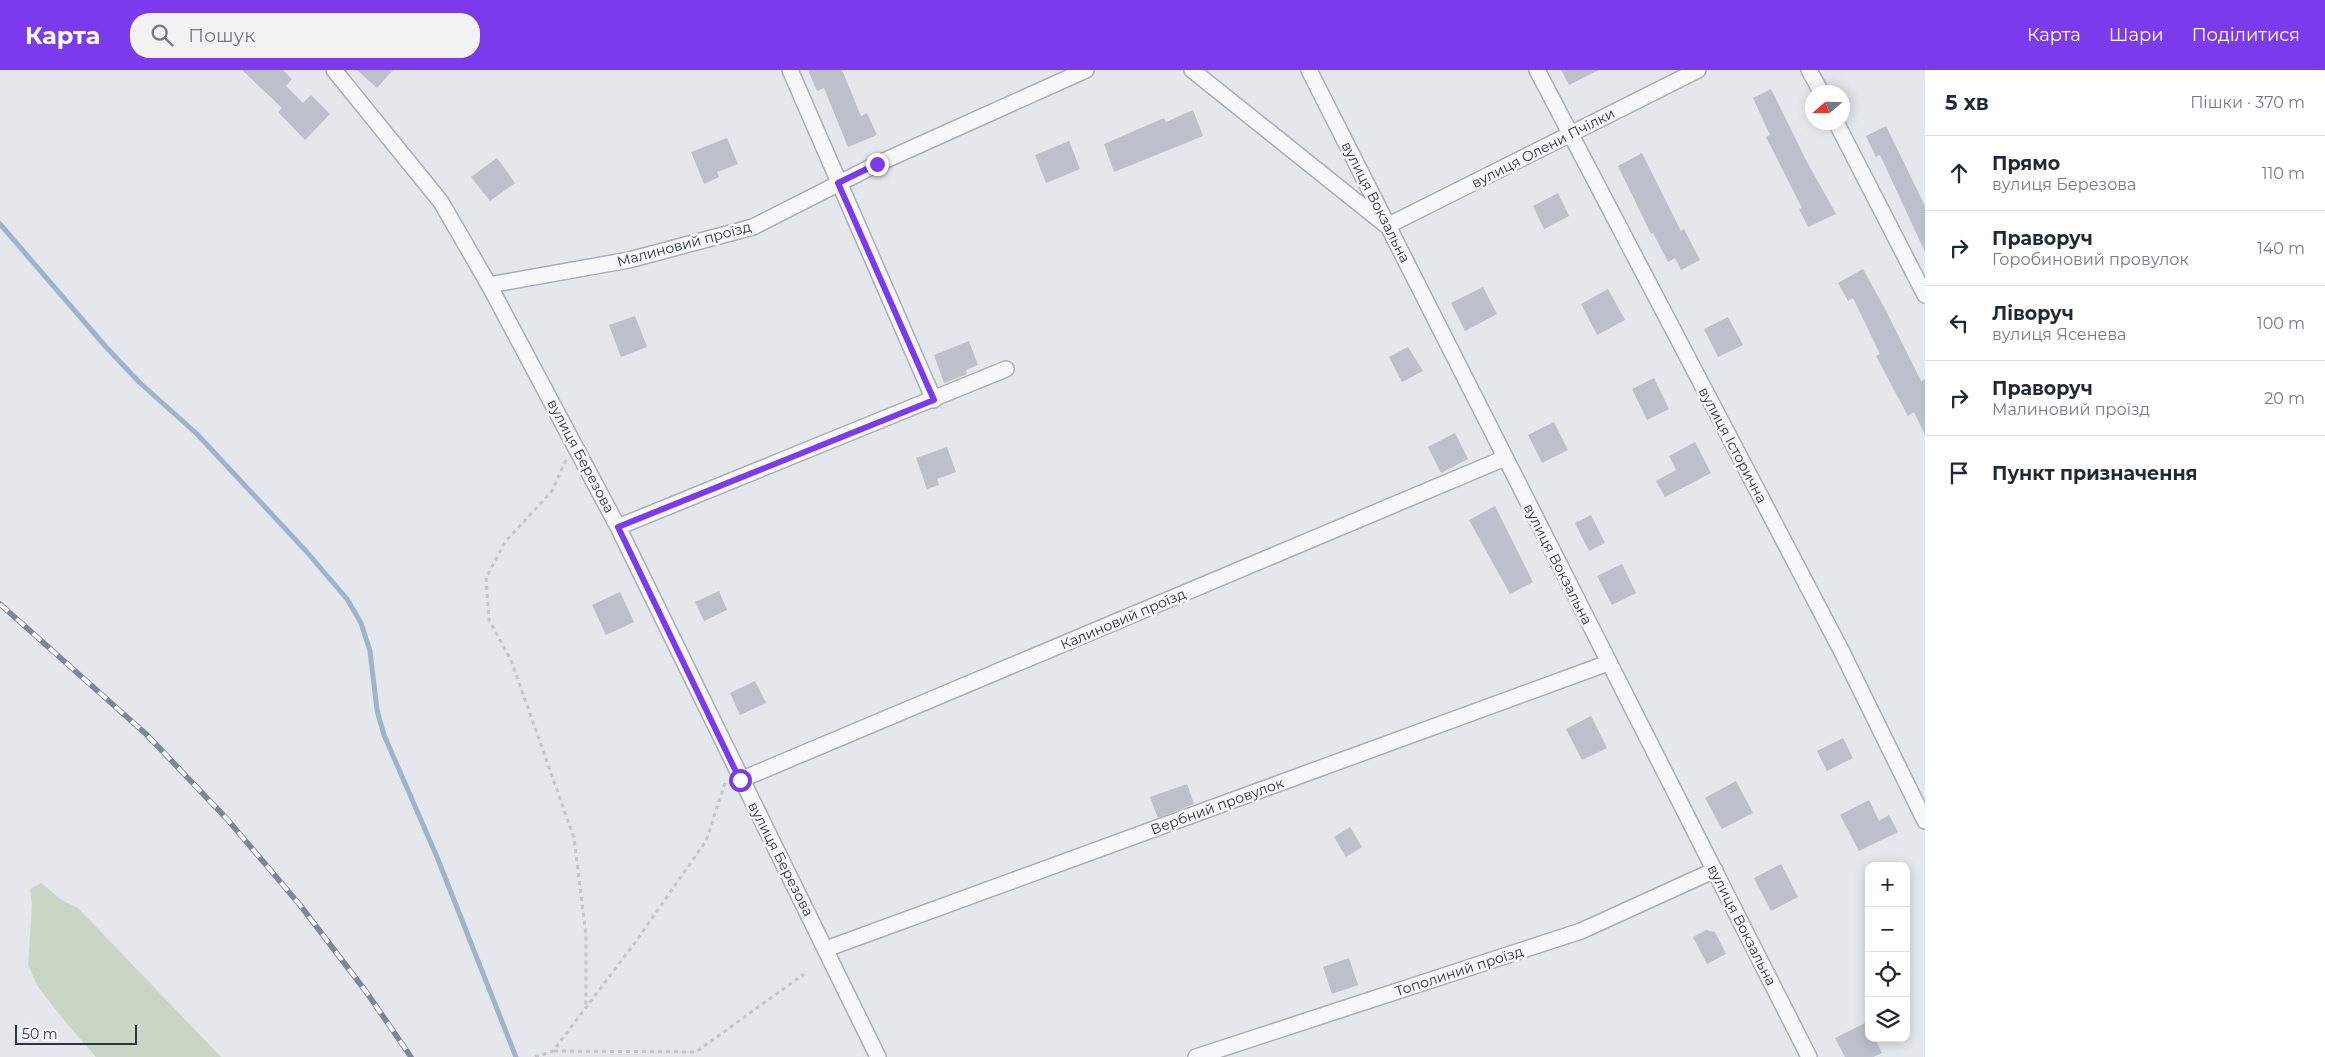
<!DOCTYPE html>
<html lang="uk">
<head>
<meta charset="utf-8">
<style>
	:root { --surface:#fff; --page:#f2f2f3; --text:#1f2937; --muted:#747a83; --line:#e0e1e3; --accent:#7c3aed }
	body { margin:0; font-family:Montserrat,sans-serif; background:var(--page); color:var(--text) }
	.controls { position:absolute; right:15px; bottom:15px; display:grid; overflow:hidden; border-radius:10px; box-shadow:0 2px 12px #0003 }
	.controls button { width:45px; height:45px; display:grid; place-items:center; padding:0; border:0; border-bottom:1px solid var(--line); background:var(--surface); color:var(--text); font:25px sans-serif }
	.compass { position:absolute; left:1805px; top:15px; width:45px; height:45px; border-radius:50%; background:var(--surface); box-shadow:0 2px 12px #0003; rotate:250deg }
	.scale { position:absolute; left:15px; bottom:12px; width:122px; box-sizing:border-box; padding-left:5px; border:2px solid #2b3445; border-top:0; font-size:14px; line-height:18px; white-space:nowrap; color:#2b3445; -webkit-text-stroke:4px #f4f6f9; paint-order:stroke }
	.stop { position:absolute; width:15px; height:15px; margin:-11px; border:4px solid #7c3aed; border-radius:50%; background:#fff }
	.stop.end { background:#7c3aed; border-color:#fff; box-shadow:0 1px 5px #0008 }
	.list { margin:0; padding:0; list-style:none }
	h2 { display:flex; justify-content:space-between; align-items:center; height:65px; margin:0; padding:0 20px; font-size:21px }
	h2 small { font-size:16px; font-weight:400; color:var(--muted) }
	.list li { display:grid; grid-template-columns:32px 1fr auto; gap:15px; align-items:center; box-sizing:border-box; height:75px; padding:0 20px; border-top:1px solid var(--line) }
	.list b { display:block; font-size:19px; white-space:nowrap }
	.list p { margin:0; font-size:16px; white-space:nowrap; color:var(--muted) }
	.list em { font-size:16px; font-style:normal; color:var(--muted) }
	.icon { flex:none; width:28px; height:28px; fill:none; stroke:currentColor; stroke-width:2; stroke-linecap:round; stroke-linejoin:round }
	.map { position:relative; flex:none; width:1925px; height:987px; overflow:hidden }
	header { display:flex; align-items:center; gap:30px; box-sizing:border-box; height:70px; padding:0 25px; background:var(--accent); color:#fff }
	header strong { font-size:24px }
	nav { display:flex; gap:28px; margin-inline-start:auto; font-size:18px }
	.search { width:350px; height:45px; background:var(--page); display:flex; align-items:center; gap:12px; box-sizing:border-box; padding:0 18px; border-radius:20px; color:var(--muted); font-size:19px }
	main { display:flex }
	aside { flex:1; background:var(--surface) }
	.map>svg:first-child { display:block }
</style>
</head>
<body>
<header>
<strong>Карта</strong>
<div class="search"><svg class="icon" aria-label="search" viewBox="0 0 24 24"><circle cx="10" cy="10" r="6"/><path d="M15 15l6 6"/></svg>Пошук</div>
<nav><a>Карта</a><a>Шари</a><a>Поділитися</a></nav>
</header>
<main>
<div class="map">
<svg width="1925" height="987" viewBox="0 0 1925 987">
	<rect width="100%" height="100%" fill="#e4e7ec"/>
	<path fill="#c9d6c5" d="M41,813L63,831L78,838L221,987H96L68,955L38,917L28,895L32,836L30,819Z"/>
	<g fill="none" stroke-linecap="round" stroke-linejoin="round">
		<path stroke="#9fb4cc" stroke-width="5" d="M0,154L106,277L139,312L197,364L306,481L347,529L361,553L370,581L377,640L384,665L437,787L516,987"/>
	</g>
	<path fill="#bbc0ca" d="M242,0H283L292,9L286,16L303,33L311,25L330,44L305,70L278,42L282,38Z
		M357,0H393L377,18Z
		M808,0H842L861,46L867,43L877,65L848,77L824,18L817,21Z
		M1561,0H1599L1569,15Z
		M1771,19L1807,92L1836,144L1808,157L1799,139L1802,138L1766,67L1770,65L1753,28Z
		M1193,40L1203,66L1114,102L1104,74L1164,48L1166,52Z
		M1886,56L1925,136V182L1880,85L1876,87L1866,66Z
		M727,68L738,94L717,102L719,107L704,114L691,82Z
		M1069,71L1080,99L1046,113L1035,85Z
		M1642,83L1681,161L1684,159L1700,190L1681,200L1675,188L1668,192L1653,163L1651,164L1618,96Z
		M497,88L515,113L490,131L471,107Z
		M1558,123L1569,146L1544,159L1533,136Z
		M1863,199L1884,237L1921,311L1925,309V365L1914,342L1908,346L1876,286L1880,284L1853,228L1848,231L1838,213Z
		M1483,217L1497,244L1465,261L1451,233Z
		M1608,219L1625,250L1597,265L1581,234Z
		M635,246L647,277L621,287L609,255Z
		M1728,247L1743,275L1718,287L1704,259Z
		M969,271L978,295L966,300L967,304L944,313L934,285Z
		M1408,277L1423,301L1402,312L1389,287Z
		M1654,308L1669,339L1647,350L1632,319Z
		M1554,352L1568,380L1542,393L1528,365Z
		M1455,363L1468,389L1441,403L1428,377Z
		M1695,372L1711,403L1665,427L1656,411L1676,400L1669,386Z
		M947,377L956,402L937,409L939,415L927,419L916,388Z
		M1495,436L1533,512L1510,524L1469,450Z
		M1591,445L1605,473L1589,481L1575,453Z
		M1622,494L1636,523L1612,535L1597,506Z
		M719,521L727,540L704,551L695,532Z
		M620,522L634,552L606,565L592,535Z
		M755,611L766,633L740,645L730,623Z
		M1591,646L1607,678L1582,690L1566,659Z
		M1843,668L1853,688L1827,701L1817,681Z
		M1736,711L1753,743L1722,759L1705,728Z
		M1187,714L1194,734L1158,748L1150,727Z
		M1869,730L1879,751L1889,745L1898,762L1859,781L1840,745Z
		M1350,757L1362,777L1346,787L1334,767Z
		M1781,794L1798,827L1771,841L1754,808Z
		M1706,860L1715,862L1726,884L1707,894L1693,867Z
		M1349,888L1358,915L1332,924L1323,897Z
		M1869,951V968H1875L1882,983L1873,987H1845L1835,968Z"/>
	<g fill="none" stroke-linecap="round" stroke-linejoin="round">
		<defs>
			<path id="street" d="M334,0L441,132L489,215L618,457L878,987
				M790,0L934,330
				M1192,0L1387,156L1698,0
				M1309,0L1809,987
				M1537,0L1841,580L1925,751
				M1809,0L1821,22
				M1836,52L1925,225
				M489,215L629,190L753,157L877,94L1086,0
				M618,457L1006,299
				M740,710L1505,388
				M826,879L1608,593
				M1196,987L1581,861L1715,800"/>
		</defs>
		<use href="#street" stroke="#a9aeb7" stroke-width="18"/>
		<path stroke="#c2c5cb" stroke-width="3" stroke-dasharray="4 4" stroke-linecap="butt" d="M566,390L552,421L505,472L486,508L489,550L511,590L574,768L586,865V938
			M554,981L696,982L804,904
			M535,987L553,981L634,874L706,771L725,713"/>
		<use href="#street" stroke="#f7f8fa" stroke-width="15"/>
		<defs>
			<path id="rail" d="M0,534L146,664L227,749L300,835L367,923L411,987"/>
		</defs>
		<use href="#rail" stroke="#7d8696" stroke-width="5.5"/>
		<use href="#rail" stroke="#f4f6f9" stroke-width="4" stroke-dasharray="11" stroke-linecap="butt"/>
	</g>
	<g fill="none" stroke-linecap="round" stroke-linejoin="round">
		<path stroke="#7c3aed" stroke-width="6" d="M740,710L618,457L934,330L838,113L877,94"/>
	</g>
	<g text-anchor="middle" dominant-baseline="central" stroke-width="5" stroke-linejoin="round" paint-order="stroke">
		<g font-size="14" fill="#2b3445" stroke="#f4f6f9">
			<text transform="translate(1543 78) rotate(-27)">вулиця Олени Пчілки</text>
			<text transform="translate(1376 132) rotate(63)">вулиця Вокзальна</text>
			<text transform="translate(684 174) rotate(-15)">Малиновий проїзд</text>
			<text transform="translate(1733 375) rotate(62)">вулиця Історична</text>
			<text transform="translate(581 386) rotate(62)">вулиця Березова</text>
			<text transform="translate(1558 494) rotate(63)">вулиця Вокзальна</text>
			<text transform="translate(1123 549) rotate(-23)">Калиновий проїзд</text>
			<text transform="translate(1217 736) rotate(-20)">Вербний провулок</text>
			<text transform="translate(781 789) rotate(63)">вулиця Березова</text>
			<text transform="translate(1742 855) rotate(63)">вулиця Вокзальна</text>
			<text transform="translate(1459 901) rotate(-18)">Тополиний проїзд</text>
		</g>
	</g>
</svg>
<div class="controls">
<button>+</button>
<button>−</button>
<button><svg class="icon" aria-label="locate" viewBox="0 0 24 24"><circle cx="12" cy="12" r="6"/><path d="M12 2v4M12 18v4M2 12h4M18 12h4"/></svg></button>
<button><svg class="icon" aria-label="layers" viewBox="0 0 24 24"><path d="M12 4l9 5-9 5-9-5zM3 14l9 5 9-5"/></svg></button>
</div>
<svg class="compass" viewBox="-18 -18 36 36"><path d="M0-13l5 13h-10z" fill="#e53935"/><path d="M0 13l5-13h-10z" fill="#747a83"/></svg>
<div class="scale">50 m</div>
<div class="stop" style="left:740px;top:710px"></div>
<div class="stop end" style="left:877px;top:94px"></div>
</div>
<aside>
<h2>5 хв<small>Пішки · 370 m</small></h2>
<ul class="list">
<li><svg class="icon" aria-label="ahead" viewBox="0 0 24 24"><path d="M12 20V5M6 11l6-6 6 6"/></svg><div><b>Прямо</b><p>вулиця Березова</p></div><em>110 m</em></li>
<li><svg class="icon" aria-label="right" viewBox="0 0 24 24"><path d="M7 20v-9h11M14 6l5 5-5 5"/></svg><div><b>Праворуч</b><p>Горобиновий провулок</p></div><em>140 m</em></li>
<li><svg class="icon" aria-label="left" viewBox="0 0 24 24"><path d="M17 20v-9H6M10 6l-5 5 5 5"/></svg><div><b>Ліворуч</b><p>вулиця Ясенева</p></div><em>100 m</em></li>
<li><svg class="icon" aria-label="right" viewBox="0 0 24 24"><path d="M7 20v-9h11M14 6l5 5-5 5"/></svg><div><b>Праворуч</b><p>Малиновий проїзд</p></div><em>20 m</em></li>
<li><svg class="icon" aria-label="arrive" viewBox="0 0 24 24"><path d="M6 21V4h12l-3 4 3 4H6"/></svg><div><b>Пункт призначення</b></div></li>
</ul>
</aside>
</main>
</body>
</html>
